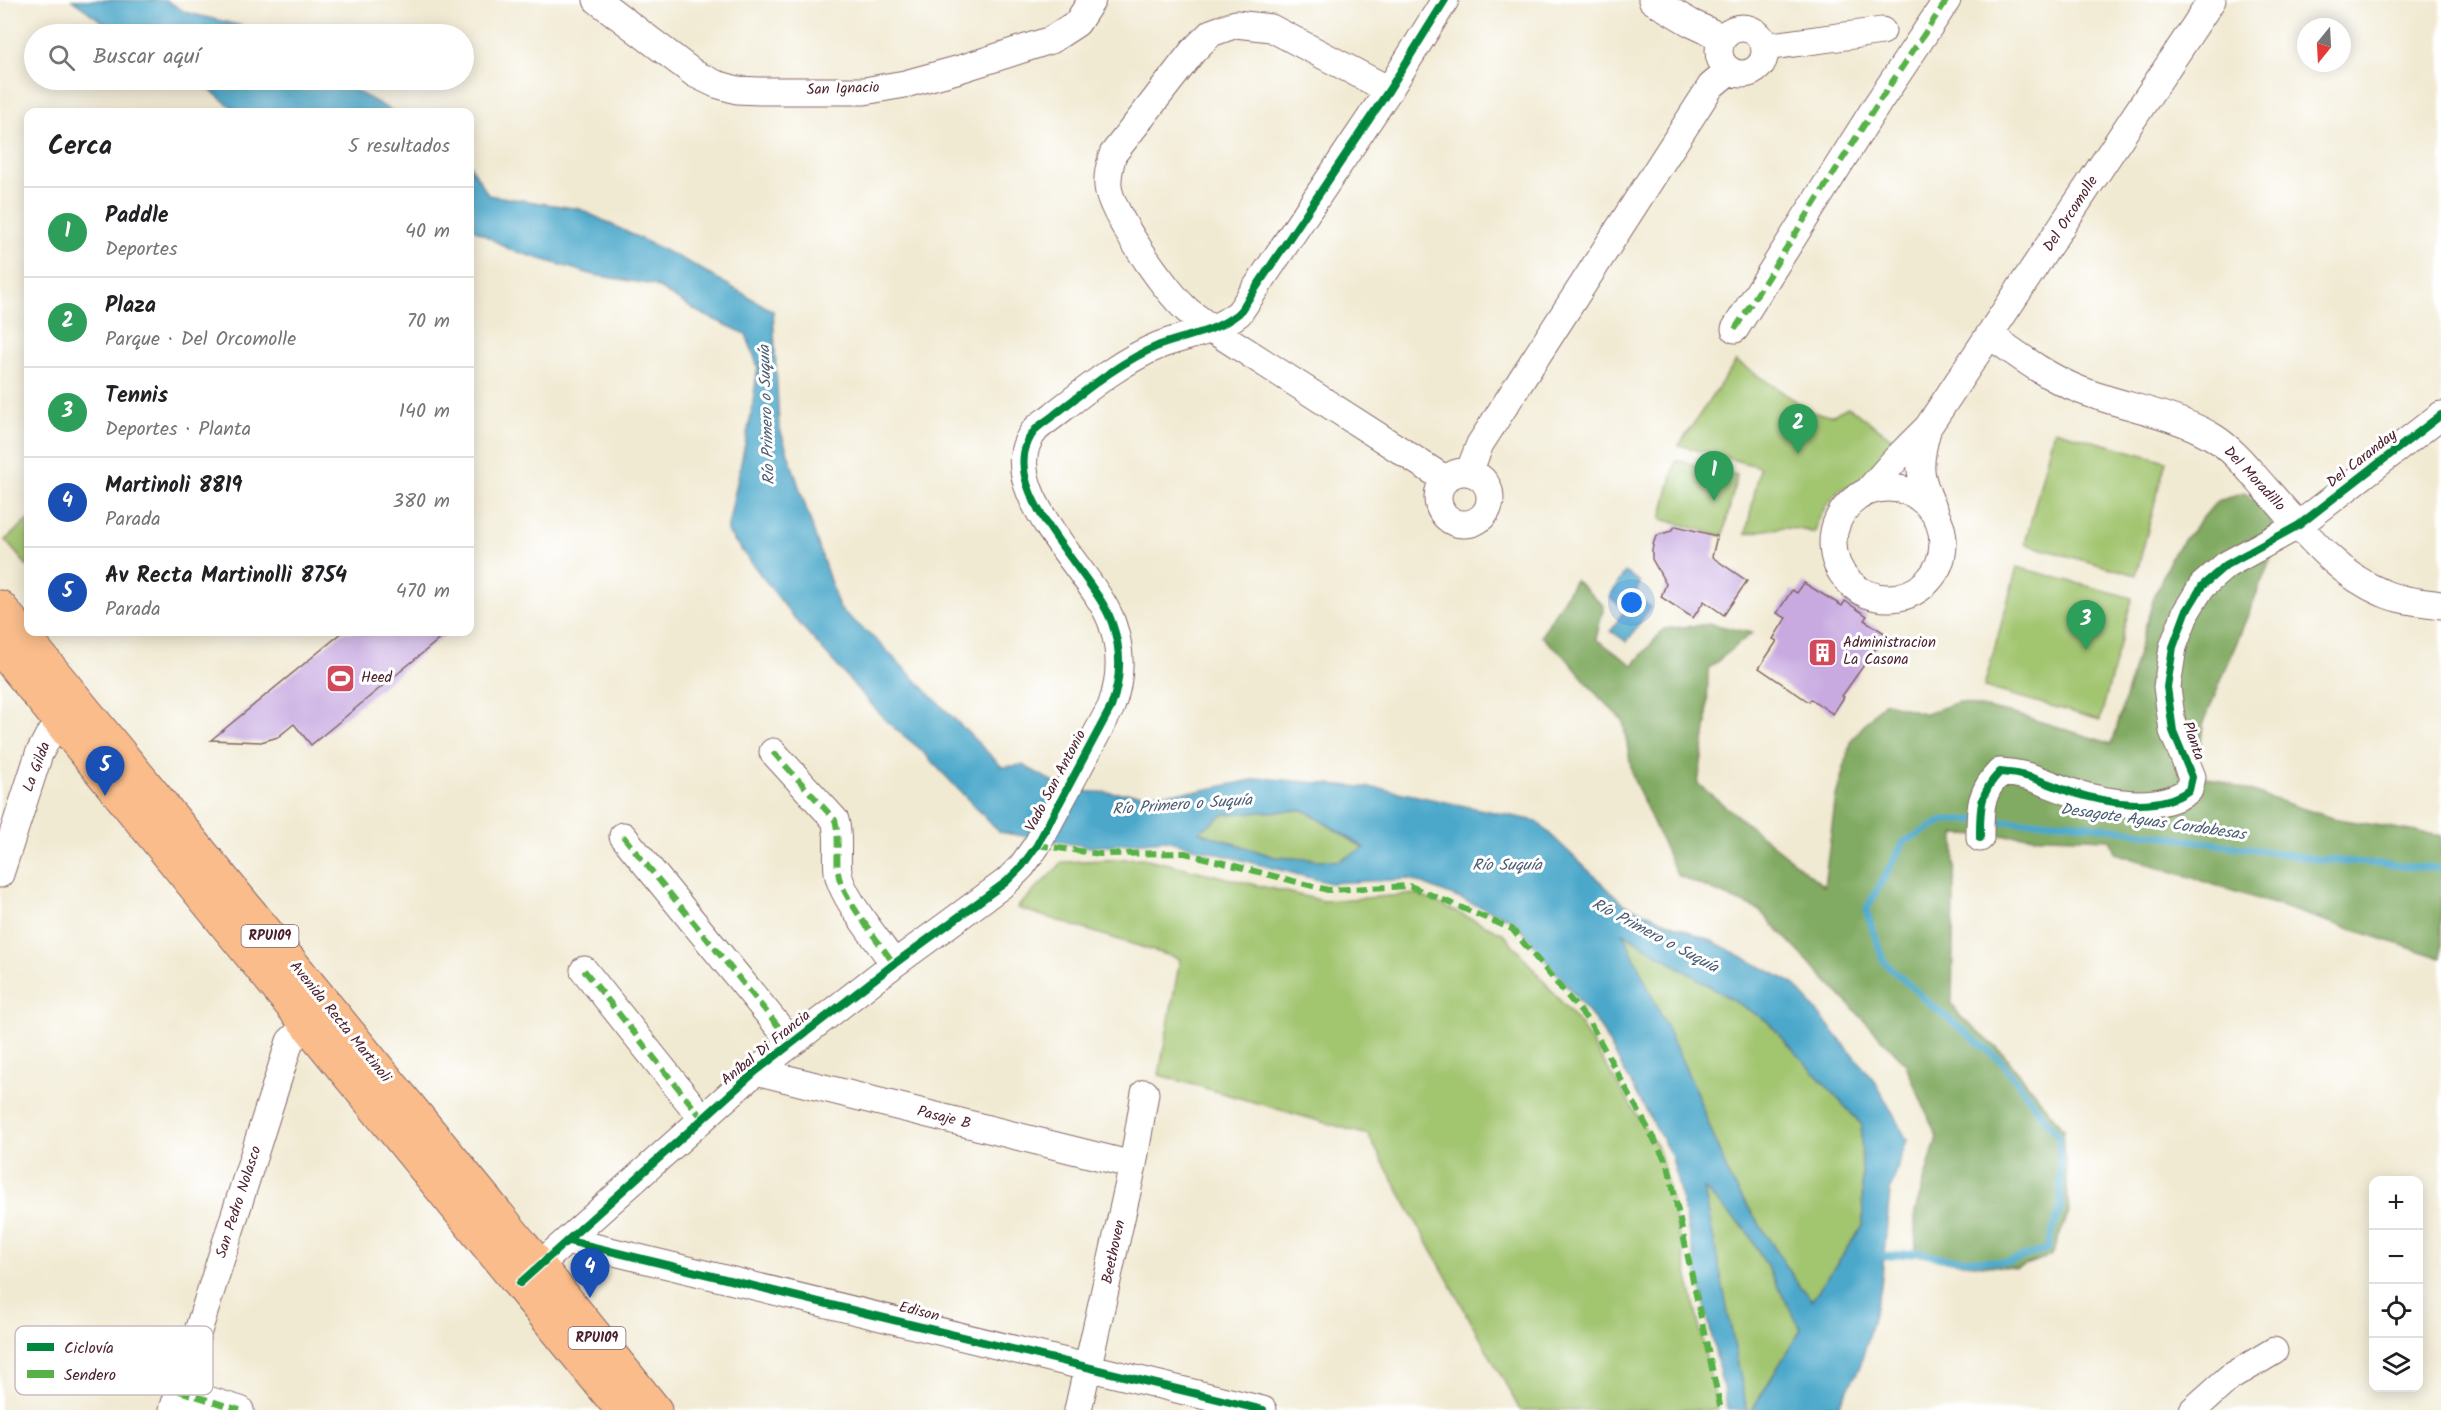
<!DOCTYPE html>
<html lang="es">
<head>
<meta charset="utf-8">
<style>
	:root { --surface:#fff; --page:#f6f6f6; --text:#202124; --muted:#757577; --line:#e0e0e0; --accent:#1a73e8 }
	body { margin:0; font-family:Kalam,sans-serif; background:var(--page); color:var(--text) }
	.controls { position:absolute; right:18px; bottom:18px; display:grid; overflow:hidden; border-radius:12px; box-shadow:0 3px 15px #0003 }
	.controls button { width:54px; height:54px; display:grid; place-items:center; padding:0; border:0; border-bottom:2px solid var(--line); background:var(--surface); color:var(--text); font:30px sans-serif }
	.compass { position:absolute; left:2297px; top:18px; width:54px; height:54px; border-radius:50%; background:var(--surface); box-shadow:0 3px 15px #0003; rotate:198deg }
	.you { position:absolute; left:1632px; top:603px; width:21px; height:21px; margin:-15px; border:4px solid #fff; border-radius:50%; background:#1a73e8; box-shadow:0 0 0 9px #1a73e833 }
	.badge { display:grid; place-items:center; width:39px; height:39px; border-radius:50%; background:var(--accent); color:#fff; font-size:20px; font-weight:700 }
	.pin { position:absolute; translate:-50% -50px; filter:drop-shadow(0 2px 3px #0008) }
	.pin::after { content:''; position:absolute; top:32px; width:21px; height:18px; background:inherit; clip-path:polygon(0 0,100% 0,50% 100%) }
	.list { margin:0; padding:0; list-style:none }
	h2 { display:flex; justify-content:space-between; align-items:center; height:78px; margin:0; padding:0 24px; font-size:26px }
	h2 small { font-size:20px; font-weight:400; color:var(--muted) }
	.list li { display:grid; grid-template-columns:39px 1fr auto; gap:18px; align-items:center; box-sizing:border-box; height:90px; padding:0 24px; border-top:2px solid var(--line) }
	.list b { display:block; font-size:22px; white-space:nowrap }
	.list p { margin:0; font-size:20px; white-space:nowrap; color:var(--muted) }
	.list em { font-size:20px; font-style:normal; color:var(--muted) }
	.icon { flex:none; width:33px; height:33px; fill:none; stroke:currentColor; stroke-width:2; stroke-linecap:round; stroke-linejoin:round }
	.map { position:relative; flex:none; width:2441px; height:1410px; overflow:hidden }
	.search { position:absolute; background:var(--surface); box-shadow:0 3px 15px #0003; left:24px; top:24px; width:450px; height:66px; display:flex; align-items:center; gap:15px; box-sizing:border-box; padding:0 21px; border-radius:33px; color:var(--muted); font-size:22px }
	.panel { position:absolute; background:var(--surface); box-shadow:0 3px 15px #0003; left:24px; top:108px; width:450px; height:528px; border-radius:12px }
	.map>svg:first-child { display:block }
</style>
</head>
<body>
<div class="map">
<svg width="2441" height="1410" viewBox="0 0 2441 1410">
	<rect width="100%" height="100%" fill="#fff"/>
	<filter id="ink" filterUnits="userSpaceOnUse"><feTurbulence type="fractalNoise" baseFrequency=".0167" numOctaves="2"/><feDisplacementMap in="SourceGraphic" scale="12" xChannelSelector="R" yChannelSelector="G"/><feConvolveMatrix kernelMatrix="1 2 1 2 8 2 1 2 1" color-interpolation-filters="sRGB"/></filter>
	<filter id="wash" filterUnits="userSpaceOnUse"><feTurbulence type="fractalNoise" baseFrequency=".008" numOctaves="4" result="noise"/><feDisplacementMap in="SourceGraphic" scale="24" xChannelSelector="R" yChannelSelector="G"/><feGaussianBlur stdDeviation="1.35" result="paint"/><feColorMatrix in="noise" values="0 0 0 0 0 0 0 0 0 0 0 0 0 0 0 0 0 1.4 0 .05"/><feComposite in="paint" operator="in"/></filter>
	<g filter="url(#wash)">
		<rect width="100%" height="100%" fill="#f1ead3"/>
		<path fill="#a2c56f" stroke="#76724d" stroke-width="1.5" d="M1736,361L1814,413L1833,415L1848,407L1896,441L1857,483L1839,491L1827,504L1818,521L1815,533C1791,525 1770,528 1746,534L1760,467L1679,445Z
			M2054,430L2166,461L2136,575L2025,544Z
			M1676,460L1737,475L1723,536L1661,519Z
			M28,520V567L5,540Z
			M2017,567L2132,598L2100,720L1984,687Z
			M1304,810L1365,849L1338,861L1275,857L1199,832L1225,814Z
			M1143,858L1324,901L1417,894L1503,933L1580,1024L1660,1152L1718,1410H1520L1368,1135L1159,1075L1180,959L1017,908L1063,862Z
			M1622,932L1767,1021L1861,1124L1863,1225L1812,1301L1800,1287L1730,1179L1695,1089Z
			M1703,1188L1748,1232L1801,1329L1752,1410H1747Z"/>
		<path fill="#81aa62" stroke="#666446" stroke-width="1.5" d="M2245,493L2274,514L2270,521L2280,536L2203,725L2197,774L2332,818L2441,836V958L2115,853L2110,839L1955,834L1952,1004L1960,1016L2003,1053L2063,1129L2069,1213L2051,1256L2016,1268L1952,1262L1916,1255L1915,1212L1937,1137L1905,1063L1759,910L1677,875L1633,778L1623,721L1599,697L1567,659L1541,636L1575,580L1604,606L1596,639L1633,665L1664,629L1711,624L1752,633L1708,669L1707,722L1698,784L1824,886L1836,796L1852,739L1884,702L1926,714L1958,702L2022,716L2112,744L2154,597L2173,553L2217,501Z"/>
		<path fill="#4ca8ca" stroke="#4b647a" stroke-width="1.5" fill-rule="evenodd" d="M72,0H166L185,12L250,28L260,34H119Z
			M194,80H336L394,112H240C222,103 212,88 194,80Z
			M470,165L488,195L580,209L692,264L773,311L779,426L839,608L877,641L1002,767L1023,765L1069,791L1148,794L1198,791L1262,778L1384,789L1536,821L1624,904L1714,942L1794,984L1876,1083L1907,1140L1890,1190L1881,1288L1860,1367L1836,1410H1752L1801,1329L1748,1232L1704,1189L1747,1410H1728L1672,1157L1598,1024L1514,920L1410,879L1330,883L1165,840L1090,847L999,832L919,748L887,722L791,614L727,531L751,415L758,367L746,334L700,313L654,285L594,275L511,250L470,227ZM1304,810L1365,848L1338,861L1275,857L1199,832L1225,814ZM1623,933L1767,1021L1861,1124L1863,1225L1812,1300L1800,1287L1730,1179L1695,1089Z
			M1625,572L1640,582L1636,594L1650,607L1627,642L1611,631L1625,609L1609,597Z"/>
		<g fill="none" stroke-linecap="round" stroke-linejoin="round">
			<path stroke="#4ca8ca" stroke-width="7" d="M1985,821L2067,822L2318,859L2441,869
				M1877,1258L1919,1252L1941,1258L2008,1262L2047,1249L2061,1206L2059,1137L2001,1061L1929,1003L1884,962L1866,910L1904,842L1944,820H1974"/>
		</g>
		<g id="blocks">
			<path fill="#c8aae1" d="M1676,526L1717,536L1712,557L1747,581L1724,615L1704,601L1693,618L1661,597L1666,584L1652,559V550L1654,541L1658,535L1671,531Z
				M1804,583L1842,606L1845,601L1867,616L1864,620L1886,634L1842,696L1844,697L1833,714L1811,699L1809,702L1759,668L1777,641L1773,639L1786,618L1777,613L1792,590L1797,593Z
				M343,632H448L311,745L294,724L278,737L261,742L211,740Z"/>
		</g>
	</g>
	<g filter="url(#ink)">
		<use href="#blocks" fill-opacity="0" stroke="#846666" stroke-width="1.5"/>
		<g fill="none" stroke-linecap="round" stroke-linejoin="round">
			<defs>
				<path id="minor" d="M597,0L695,74L716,84L737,90L759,91H864L905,84L960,69L1051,40L1077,23L1092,0
					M1652,0L1691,23L1723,38
					M1719 51a23 23 0 1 1 46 0a23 23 0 1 1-46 0Z
					M1765,47L1882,31
					M1389,90L1271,28L1236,24L1211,33L1193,51L1113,154C1110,165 1107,175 1108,186C1110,213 1166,291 1187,310C1195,317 1205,323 1213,330L1445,479
					M1735,329L1878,103L1947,0
					M1991,336C2019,356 2047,377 2080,390C2123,407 2173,413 2213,437C2234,450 2249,470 2265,488C2300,526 2334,573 2383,593C2400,601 2422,602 2441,605
					M1928,427L2212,0
					M1469,472L1480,444L1711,86L1729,71
					M1438 498a26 26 0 1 1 52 0a26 26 0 1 1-52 0Z
					M1833 543a55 55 0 1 1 110 0a55 55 0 1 1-110 0Z
					M1868,491L1896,459L1928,427C1917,465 1918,476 1935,512
					M773,752L835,820C840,837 836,854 838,872C841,897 879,941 894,964
					M623,836L792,1043
					M1980,838C1980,810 1979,793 2000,772C2031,774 2044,783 2071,792C2106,803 2158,813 2189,790L2192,777L2173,731L2167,687L2173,647L2186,612L2202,586L2226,565L2299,525L2441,415
					M0,874L39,754L48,737L76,710
					M584,970L702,1118
					M756,1071L1133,1165
					M569,1241L1263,1410
					M525,1278L756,1071L894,964L1006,882L1022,866L1037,845L1111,707C1121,680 1122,651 1112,623C1095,572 987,484 1036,429C1041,424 1048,420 1054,415C1086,390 1121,361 1160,345C1189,334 1212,334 1239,313L1389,90L1445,0
					M179,1391L240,1410
					M173,1410L290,1041L322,1011
					M1078,1410L1133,1165L1145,1093
					M2193,1410L2229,1378L2274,1351"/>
				<path id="major" d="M0,607L524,1247L655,1410
					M0,648L622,1410"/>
			</defs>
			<use href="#minor" stroke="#846666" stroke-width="29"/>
			<use href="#major" stroke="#846666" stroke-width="35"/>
			<use href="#minor" stroke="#fff" stroke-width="27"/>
			<use href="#major" stroke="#f9bc8a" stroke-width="33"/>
			<path stroke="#57b146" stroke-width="6" stroke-dasharray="12 6" stroke-linecap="butt" d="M1735,329L1878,103L1947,0
				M773,752L835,820C840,837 836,854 838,872C841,897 879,941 894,964
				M623,836L792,1043
				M1037,845L1100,854L1185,853L1328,890L1410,886L1512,929L1590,1023L1668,1165L1721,1410
				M584,970L702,1118
				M179,1391L240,1410"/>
			<defs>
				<path id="cycleway" d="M1980,838C1980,810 1979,793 2000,772C2031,774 2044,783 2071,792C2106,803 2158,813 2189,790L2192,777L2173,731L2167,687L2173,647L2186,612L2202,586L2226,565L2299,525L2441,415
					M569,1241L1263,1410
					M520,1283L756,1071L894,964L1006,882L1022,866L1037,845L1111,707C1121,680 1122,651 1112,623C1095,572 987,484 1036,429C1041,424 1048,420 1054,415C1086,390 1121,361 1160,345C1189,334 1212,334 1239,313L1389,90L1445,0"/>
			</defs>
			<use href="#cycleway" stroke="#fff" stroke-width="11"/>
			<use href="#cycleway" stroke="#00873e" stroke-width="8"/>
		</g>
	</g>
	<defs>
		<symbol id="building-square" viewBox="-11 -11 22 22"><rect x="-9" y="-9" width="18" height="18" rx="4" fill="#d1495b" stroke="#fff"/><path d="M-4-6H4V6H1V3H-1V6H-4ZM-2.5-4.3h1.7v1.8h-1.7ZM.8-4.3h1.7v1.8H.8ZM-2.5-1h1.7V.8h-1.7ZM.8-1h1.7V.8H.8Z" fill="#fff"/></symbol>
		<symbol id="stadium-square" viewBox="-11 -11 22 22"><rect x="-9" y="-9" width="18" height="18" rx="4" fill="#d1495b" stroke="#fff"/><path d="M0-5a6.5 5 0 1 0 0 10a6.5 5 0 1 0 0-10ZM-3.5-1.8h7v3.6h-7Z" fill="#fff"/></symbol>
	</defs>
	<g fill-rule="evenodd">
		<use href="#building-square" x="1806" y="636" width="33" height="33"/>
		<use href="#stadium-square" x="324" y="662" width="33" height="33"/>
	</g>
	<g text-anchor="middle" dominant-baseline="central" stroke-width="6" stroke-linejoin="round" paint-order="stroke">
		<g fill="#fff" stroke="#80626b" stroke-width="1.5">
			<rect x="241.5" y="925" width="57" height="22" rx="4.5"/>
			<rect x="568.5" y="1327" width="57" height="22" rx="4.5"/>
		</g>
		<g font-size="14" font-weight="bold" fill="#4a1f2b">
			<text x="270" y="936">RPU109</text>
			<text x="597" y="1338">RPU109</text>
		</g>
		<g font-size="15" fill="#4a1f2b" stroke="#fff">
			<text transform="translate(843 89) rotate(-2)">San Ignacio</text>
			<text transform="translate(2071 214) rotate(-57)">Del Orcomolle</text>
			<text transform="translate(2362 459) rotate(-38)">Del Caranday</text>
			<text transform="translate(2254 479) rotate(47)">Del Moradillo</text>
			<text transform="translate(2193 741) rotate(71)">Planta</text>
			<text transform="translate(37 767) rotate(-69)">La Gilda</text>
			<text transform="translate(1056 781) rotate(-62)">Vado San Antonio</text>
			<text transform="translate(340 1022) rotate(51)">Avenida Recta Martinoli</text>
			<text transform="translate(766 1048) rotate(-39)">Aníbal Di Francia</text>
			<text transform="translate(944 1118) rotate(14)">Pasaje B</text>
			<text transform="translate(239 1202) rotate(-72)">San Pedro Nolasco</text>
			<text transform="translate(1114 1252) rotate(-78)">Beethoven</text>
			<text transform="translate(919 1312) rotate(14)">Edison</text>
		</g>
		<g font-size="15" fill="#4a1f2b" stroke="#fff" text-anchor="start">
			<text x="1843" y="643">Administracion<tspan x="1843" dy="17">La Casona</tspan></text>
			<text x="361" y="678">Heed</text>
		</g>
		<g font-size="16" font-style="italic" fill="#4b5d73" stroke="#fff">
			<text transform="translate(767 415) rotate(-92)">Río Primero o Suquía</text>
			<text transform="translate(1182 805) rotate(-4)">Río Primero o Suquía</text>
			<text transform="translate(2153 822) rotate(8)">Desagote Aguas Cordobesas</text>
			<text x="1507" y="865">Río Suquía</text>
			<text transform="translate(1655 936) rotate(28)">Río Primero o Suquía</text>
		</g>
	</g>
	<rect x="15" y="1326" width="198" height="69" rx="9" fill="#fff" stroke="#c9bcbf" stroke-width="1.5"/>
	<rect x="27" y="1343" width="27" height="8" fill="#00873e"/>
	<rect x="27" y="1370" width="27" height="8" fill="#57b146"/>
	<g font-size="16" fill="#4a1f2b">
		<text x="64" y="1353">Ciclovía</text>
		<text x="64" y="1380">Sendero</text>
	</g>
</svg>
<div class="controls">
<button>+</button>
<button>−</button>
<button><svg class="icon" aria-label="locate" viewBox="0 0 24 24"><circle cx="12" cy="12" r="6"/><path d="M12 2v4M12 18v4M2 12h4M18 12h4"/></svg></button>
<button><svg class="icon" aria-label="layers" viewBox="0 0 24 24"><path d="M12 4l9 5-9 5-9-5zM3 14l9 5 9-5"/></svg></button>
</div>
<svg class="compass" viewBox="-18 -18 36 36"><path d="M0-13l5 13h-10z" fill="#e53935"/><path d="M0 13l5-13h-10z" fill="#757577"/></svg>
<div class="you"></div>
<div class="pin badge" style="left:1714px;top:501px;background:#2e9e5b">1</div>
<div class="pin badge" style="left:1798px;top:454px;background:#2e9e5b">2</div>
<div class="pin badge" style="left:2086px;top:650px;background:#2e9e5b">3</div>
<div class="pin badge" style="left:590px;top:1298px;background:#1a4fb4">4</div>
<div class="pin badge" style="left:105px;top:796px;background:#1a4fb4">5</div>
<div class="search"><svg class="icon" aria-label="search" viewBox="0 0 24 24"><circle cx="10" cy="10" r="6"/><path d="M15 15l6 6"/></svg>Buscar aquí</div>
<section class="panel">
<h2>Cerca<small>5 resultados</small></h2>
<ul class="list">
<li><span class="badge" style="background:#2e9e5b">1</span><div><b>Paddle</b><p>Deportes</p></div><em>40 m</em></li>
<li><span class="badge" style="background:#2e9e5b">2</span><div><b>Plaza</b><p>Parque · Del Orcomolle</p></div><em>70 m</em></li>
<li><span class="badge" style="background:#2e9e5b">3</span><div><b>Tennis</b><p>Deportes · Planta</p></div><em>140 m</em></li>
<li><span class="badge" style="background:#1a4fb4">4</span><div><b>Martinoli 8819</b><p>Parada</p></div><em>380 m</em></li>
<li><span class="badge" style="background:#1a4fb4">5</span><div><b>Av Recta Martinolli 8754</b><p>Parada</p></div><em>470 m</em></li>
</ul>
</section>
</div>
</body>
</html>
